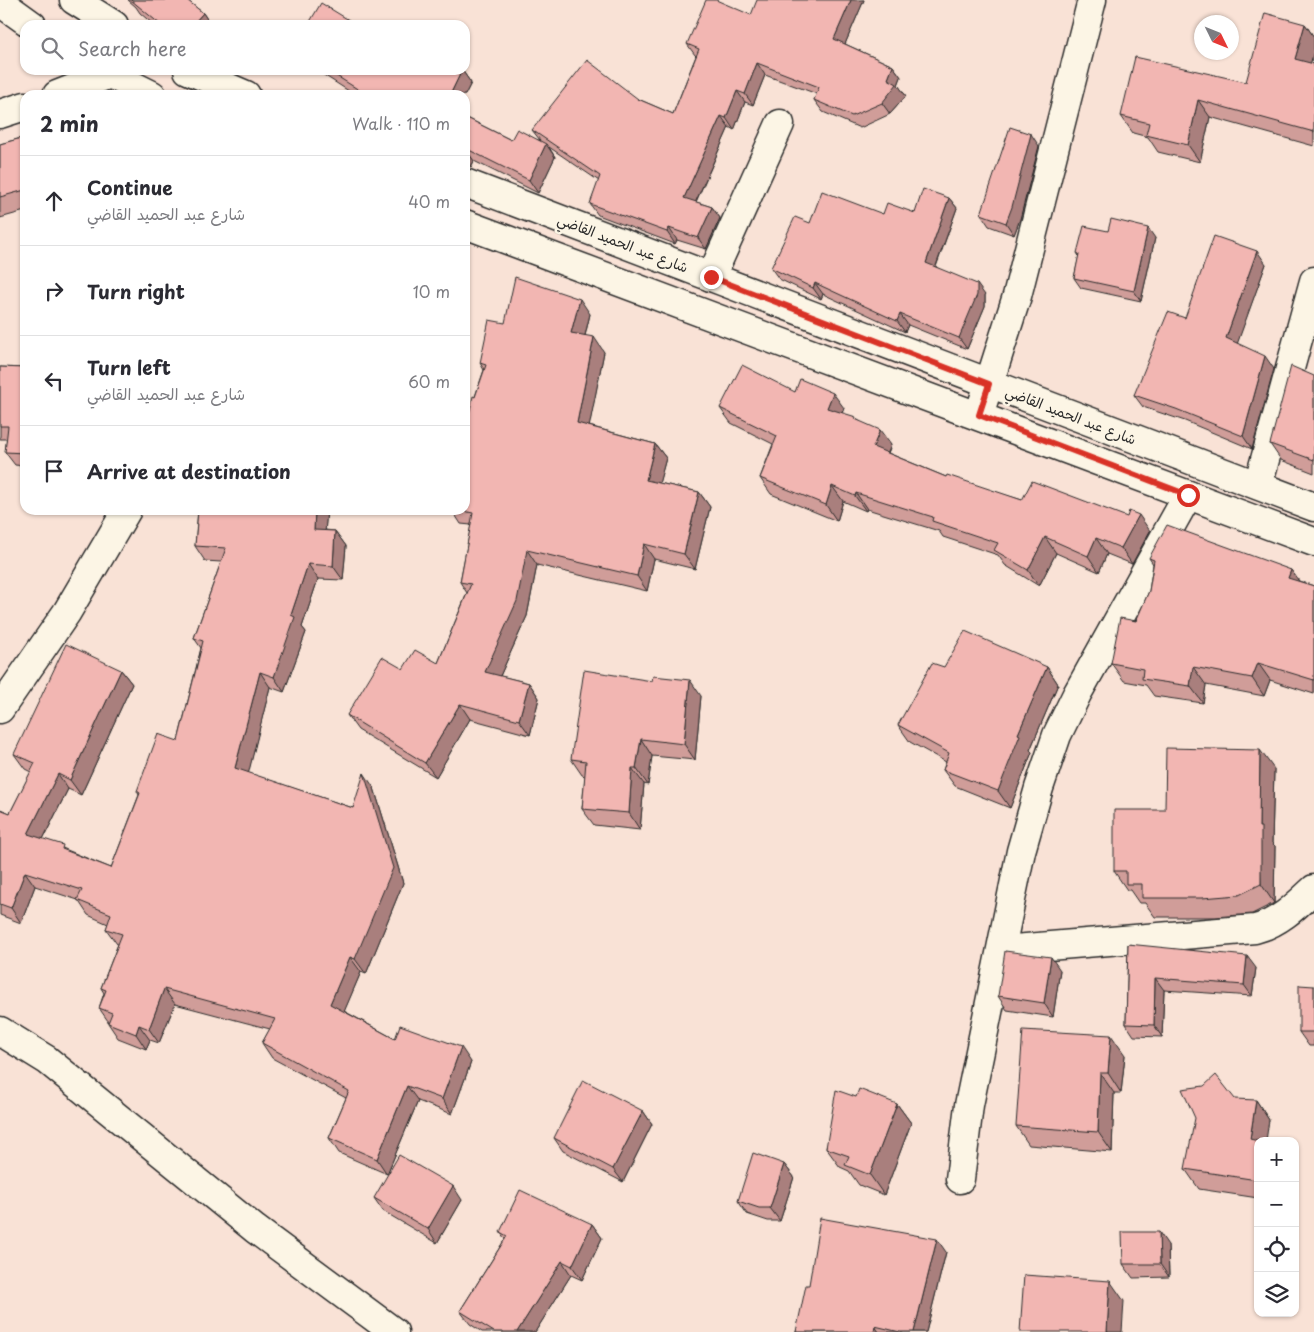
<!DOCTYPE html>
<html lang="en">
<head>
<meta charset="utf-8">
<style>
	:root { --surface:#fff; --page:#f7f7f7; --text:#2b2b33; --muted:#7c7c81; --line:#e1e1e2 }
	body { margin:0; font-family:"Playpen Sans","Playpen Sans Arabic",sans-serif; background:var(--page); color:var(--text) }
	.controls { position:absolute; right:15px; bottom:15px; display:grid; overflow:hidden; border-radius:10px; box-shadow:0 1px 4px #0004 }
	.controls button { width:45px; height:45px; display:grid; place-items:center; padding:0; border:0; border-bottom:1px solid var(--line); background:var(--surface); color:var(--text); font:25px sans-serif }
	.compass { position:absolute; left:1194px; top:15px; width:45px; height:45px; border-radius:50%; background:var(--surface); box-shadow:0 1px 4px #0004; rotate:133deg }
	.stop { position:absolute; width:15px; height:15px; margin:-11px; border:4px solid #d93025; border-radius:50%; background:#fff }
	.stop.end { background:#d93025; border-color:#fff; box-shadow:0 1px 5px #0008 }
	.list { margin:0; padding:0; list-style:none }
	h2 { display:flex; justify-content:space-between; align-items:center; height:65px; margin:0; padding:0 20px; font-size:21px }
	h2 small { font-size:16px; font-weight:400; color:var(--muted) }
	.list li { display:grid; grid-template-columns:32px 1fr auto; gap:15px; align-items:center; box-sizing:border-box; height:90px; padding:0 20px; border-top:1px solid var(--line) }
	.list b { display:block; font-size:19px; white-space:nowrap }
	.list p { margin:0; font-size:16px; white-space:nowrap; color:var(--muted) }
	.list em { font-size:16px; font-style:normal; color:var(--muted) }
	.icon { flex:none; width:28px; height:28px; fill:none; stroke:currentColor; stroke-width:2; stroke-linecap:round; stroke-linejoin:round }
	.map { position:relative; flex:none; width:1314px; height:1332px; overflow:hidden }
	.search { position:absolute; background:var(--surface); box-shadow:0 1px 4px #0004; left:20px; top:20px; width:450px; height:55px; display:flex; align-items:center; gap:12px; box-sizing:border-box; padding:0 18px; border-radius:15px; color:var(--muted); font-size:19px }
	.panel { position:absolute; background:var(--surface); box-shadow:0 1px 4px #0004; left:20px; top:90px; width:450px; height:425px; border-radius:15px }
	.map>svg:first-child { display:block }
</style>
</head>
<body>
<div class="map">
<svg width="1314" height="1332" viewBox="0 0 1314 1332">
	<rect width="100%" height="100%" fill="#f9e2d6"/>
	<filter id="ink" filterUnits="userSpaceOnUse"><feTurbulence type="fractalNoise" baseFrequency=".02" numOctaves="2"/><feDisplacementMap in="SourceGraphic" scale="10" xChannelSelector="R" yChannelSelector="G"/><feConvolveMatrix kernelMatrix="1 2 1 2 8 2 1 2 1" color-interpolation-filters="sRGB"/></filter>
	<g filter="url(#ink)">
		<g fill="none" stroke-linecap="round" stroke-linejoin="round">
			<defs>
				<path id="street" d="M57,95L110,74L113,70
					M0,114L25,106
					M711,277L780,124
					M979,415L1017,296L1092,0
					M1258,485L1314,281
					M0,709L67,612L127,510
					M1001,950L1255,929C1279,923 1297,905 1314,889
					M0,1031L47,1060L255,1229L394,1332
					M960,1179L969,1105L1021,851L1039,788L1057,735L1077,694L1188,495"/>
				<path id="secondary" d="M74,0L114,25
					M0,2L32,25
					M102,70L152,95
					M188,70L246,95
					M465,183L1314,507
					M465,224L1314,542"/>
			</defs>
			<use href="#street" stroke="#2b2b2b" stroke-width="31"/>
			<use href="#secondary" stroke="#2b2b2b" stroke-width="31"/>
			<use href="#street" stroke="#fcf5e5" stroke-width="28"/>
			<use href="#secondary" stroke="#fcf5e5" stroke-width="28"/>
		</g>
		<path fill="#d09d99" stroke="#2b2b2b" d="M128,0H187L203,13L211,25H154L140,13L136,7Z
			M864,0L845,44L893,66L901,77L898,85L906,96L890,114L860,128L823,112L814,100L817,94L765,75L753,105L745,102L734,130L729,127L696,202L712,207L720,218L706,249L677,240L675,244L598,215L590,204L599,181L549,147L555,157L538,193L474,161L471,167L465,164V117L511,140H540L532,130L638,99L673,114L696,56L695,55L687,44L751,15Z
			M1305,24L1314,37V51L1310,63L1314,64V146L1210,117L1200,162L1158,152L1148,137L1133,133L1121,116L1246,82Z
			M316,70H462L471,83L465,95H355Z
			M25,137V211L0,218V144Z
			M1039,146L1020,219L1014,235L989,226L981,214Z
			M949,198L957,208L936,267L985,295V306L967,349L908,325L905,332L823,294L821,299L779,279L771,268L810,223L883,214L915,213Z
			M1108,231L1155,238L1141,301L1081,288L1074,278L1079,256L1077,253Z
			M1266,264L1237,343L1274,369L1252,449L1185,421L1143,407L1134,395L1185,318Z
			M590,314L585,336L604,352L589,426L655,444L666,458L659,483L699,492L710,507L695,569L654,559L647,591L537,565L527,616L500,676L529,683L539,698L530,735L470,719L436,777L358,730L347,715L403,669L438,663L467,593L460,582L471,525L461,524L452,510H465L469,414L484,370L480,363L505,323Z
			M0,367L25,368V466L15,465L5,452L7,439H0Z
			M1314,376V473L1281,460L1270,444Z
			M795,392L844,408L842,413L858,420L891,445L888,453L946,477L1022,500L1150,531L1132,564L1107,554L1099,572L1056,553L1039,586L1005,565L998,555L943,537L939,531L867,509L866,511L843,501L837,521L771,494L760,478L773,444L731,423L720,408Z
			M198,510H327L325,530L335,531L346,546L343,580L318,579L302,627L306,632L284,692L270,687L248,773L353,808L374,788L403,883L366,974L361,972L344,1011L395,1039L471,1062L452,1114L418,1101L387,1174L339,1153L329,1138L346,1098L272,1058L262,1043L270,1029L175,1004L159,1043L150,1040L146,1049L118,1038L108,1023V1021L99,1008L104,993L101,988L118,944H117L106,929L108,924L88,915L78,900L35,886L21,923L0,915V809L10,813L31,772L25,769L14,754L121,670L132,684L81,795L68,789L43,839L67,850L111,868L139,795L137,791L178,741L201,648L194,638L221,562L205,561L195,546Z
			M1149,558L1291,570L1299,581L1314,586V694L1270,680L1264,696L1206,685L1203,703L1154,696L1146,685L1124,681L1111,663L1136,621L1149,591L1153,564Z
			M944,667H1047L1058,684L1030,750L1032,752L1010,808L955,786L943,770L946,762L910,742L898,725Z
			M701,696L695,760L652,756L648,785L644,784L640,830L594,825L582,809L585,776L582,775L571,759Z
			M1274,769L1272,843L1275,846L1274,903L1252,914L1215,917H1155L1145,903H1139L1130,890H1127L1114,871L1165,810Z
			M1128,944L1256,968L1252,996L1164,990L1162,1037L1134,1036L1126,1024Z
			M1060,970L1053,1017L1007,1010L998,996Z
			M1314,986V1046H1309L1299,1032Z
			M1125,1055L1121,1093H1114L1112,1152L1029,1145L1016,1126Z
			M856,1097L897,1104L911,1123L884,1195L859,1185L849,1171L840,1167L826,1148Z
			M1256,1100L1269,1120L1258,1141V1198L1199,1189L1185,1169Z
			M643,1111L652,1124L623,1182L563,1151L554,1138Z
			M784,1164L794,1177L780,1221H768L747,1214L738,1201Z
			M374,1198L462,1200L437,1243L383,1211Z
			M592,1224L602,1238L582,1280L571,1275L535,1332H482L470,1324L460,1311L505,1239L500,1232Z
			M1168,1245L1169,1277L1133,1278L1123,1264Z
			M946,1252L926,1332H796L809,1285Z"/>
		<path fill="#a97f7d" stroke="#2b2b2b" d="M851,0H864L842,51L834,39Z
			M203,13L211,25H192Z
			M1305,24L1314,37V51L1307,76L1295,59Z
			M757,63L765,75L753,105L745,94Z
			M893,66L901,77L898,85L906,96L890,114L882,103L888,79Z
			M462,70L471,83L465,95H450Z
			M737,91L745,102L734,130L726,118Z
			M1198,100L1210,117L1200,162L1188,145Z
			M721,116L729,127L692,210L684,198Z
			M1031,134L1039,146L1020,219L1014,235L1006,223Z
			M546,144L555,157L538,193L529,180Z
			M465,148L474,161L471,167L465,158Z
			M949,198L957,208L933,274L926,263Z
			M712,207L720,218L706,249L698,238Z
			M669,228L677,240L675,244L667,232Z
			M1148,228L1155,238L1141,301L1134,291Z
			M1257,251L1266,264L1235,350L1226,338Z
			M815,283L823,294L821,299L813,288Z
			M977,284L985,295V306L967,349L959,338Z
			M580,299L590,314L582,348L571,333Z
			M900,314L908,325L905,332L897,321Z
			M594,337L604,352L587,438L577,423Z
			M1265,356L1274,369L1252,449L1243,436Z
			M833,393L844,408L838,423L827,408Z
			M880,430L891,445L884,463L873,447Z
			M655,444L666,458L656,495L646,480Z
			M832,486L843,501L837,521L826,505Z
			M699,492L710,507L695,569L684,554Z
			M856,493L867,509L866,511L855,496Z
			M315,510H327L324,545L314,530Z
			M1139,515L1150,531L1132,564L1121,548Z
			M335,531L346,546L343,580L333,566Z
			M1045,537L1056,553L1039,586L1028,570Z
			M1096,538L1107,554L1099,572L1088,556Z
			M644,544L654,559L647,591L637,576Z
			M527,550L537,565L527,616L495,687L485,672Z
			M308,564L318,579L302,627L306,632L284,692L274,677L291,615Z
			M1291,570L1303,587L1288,578Z
			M1258,663L1270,680L1264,696L1252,678Z
			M1047,667L1058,684L1030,750L1032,752L1010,808L998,791L1018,734Z
			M1193,667L1206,685L1203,703L1190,686Z
			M121,670L132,684L81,795L70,780Z
			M260,672L270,687L246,783L235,768Z
			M690,680L701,696L695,760L684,744Z
			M529,683L539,698L530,735L519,720Z
			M460,704L470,719L436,777L425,763Z
			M641,739L652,756L648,785L636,768Z
			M1260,750L1274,769L1272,843L1275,846L1274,903L1261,884L1259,827Z
			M632,768L644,784L640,830L629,813Z
			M364,773L374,788L403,883L366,974L355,959Z
			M58,774L68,789L38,849L28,834Z
			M25,872L35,886L21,923L11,908Z
			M1247,956L1256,968L1252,996L1244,985Z
			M350,957L361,972L341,1019L330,1004Z
			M1051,957L1060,970L1053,1017L1044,1003Z
			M1155,978L1164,990L1162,1037L1154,1025Z
			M164,989L175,1004L159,1043L149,1029Z
			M139,1025L150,1040L146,1049L136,1034Z
			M1111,1035L1125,1055L1121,1093L1108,1073Z
			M461,1047L471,1062L452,1114L442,1099Z
			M1100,1073L1114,1093L1112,1152L1098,1132Z
			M407,1086L418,1101L387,1174L377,1159Z
			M1256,1100L1269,1120L1266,1141H1258V1150L1250,1139Z
			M897,1104L911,1123L884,1195L870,1175Z
			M643,1111L652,1124L623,1182L613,1169Z
			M784,1164L794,1177L780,1221L770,1208Z
			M453,1186L462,1200L437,1243L428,1229Z
			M592,1224L602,1238L582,1280L572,1266Z
			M1159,1232L1168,1245L1169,1277L1160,1264Z
			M937,1239L946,1252L926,1332H914Z
			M562,1261L571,1275L535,1332H517Z
			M1110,1281L1124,1301L1122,1332H1107Z
			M875,1326L879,1332H874Z"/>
		<path fill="#f2b6b2" stroke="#2b2b2b" d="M131,0H187L203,13L192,25H161Z
			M706,0H716L751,15L757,0H851L834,39L893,66L888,79L897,84L882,103L852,116L814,100L819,87L757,63L745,94L737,91L726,118L721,116L684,198L712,207L698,238L669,228L667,232L590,204L600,176L532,130L587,60L638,99L673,114L699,49L687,44Z
			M321,3L357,25H308Z
			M1265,13L1305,24L1295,59L1314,64V132L1198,100L1188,145L1146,135L1149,123L1121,116L1135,57L1246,82Z
			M327,70H462L450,95H367Z
			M465,117L511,140L517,129L546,144L529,180L465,148Z
			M1010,127L1031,134L1012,207L1006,223L981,214Z
			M25,137V190L0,197V144Z
			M923,189L949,198L926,263L977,284V295L959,338L900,314L897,321L815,283L813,288L771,268L795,217L810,223L822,191L883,214L887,203L915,213Z
			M1111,219L1148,228L1134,291L1074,278L1079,254L1077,253L1084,226L1108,231Z
			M1214,236L1257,251L1226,338L1265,356L1243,436L1176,409L1134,395L1168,312L1185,318Z
			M515,277L580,299L571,333L594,337L577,423L655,444L646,480L699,492L684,554L644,544L637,576L527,550L517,601L485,672L529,683L519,720L460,704L425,763L347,715L382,657L403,669L415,650L438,663L471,584L460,582L473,513L458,510H465V413L469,414L473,396L475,397L486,365L480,363L489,320L505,323Z
			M742,365L795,392L800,379L833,393L827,408L856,417L855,419L880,430L873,447L946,477L947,475L1022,500L1032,481L1127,517L1129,511L1139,515L1121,548L1096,538L1088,556L1045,537L1028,570L994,550L998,543L932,521L933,517L856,493L855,496L832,486L826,505L760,478L777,436L720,408Z
			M1291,366L1314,376V460L1270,444Z
			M0,367L25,368V453L5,452L8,426H0Z
			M198,510H315L314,530L335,531L333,566L308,564L291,615L295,617L274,677L260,672L235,768L353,808L364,773L393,868L355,959L350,957L330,1004L395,1039L400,1025L461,1047L442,1099L407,1086L377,1159L329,1138L349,1091L262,1043L275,1019L164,989L149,1029L139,1025L136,1034L108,1023L112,1013L99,1008L106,990L101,988L122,934L106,929L111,914L77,900L82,890L25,872L11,908L0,904V809L10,813L35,763L14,754L66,644L121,670L70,780L58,774L28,834L63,845L62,849L111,868L140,793L137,791L158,734L178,741L203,641L194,638L226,548L195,546Z
			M1167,525L1291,570L1288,578L1314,586V680L1258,663L1252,678L1193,667L1190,686L1142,679L1143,669L1111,663L1120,618L1136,621L1149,591L1154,560L1149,558Z
			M965,631L1047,667L1018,734L1020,735L998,791L943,770L949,753L898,725L932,663L944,667Z
			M584,670L652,681L653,676L690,680L684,744L641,739L636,768H632L629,813L582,809L586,761L571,759Z
			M1166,748L1260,750L1259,827H1261V884L1239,895L1202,898H1142V884H1126V871H1114V810H1165Z
			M1128,944L1247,956L1244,985L1155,978L1154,1025L1126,1024Z
			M1005,951L1051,957L1044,1003L998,996Z
			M1299,985L1314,986V1032H1299Z
			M1023,1030L1111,1035L1108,1073H1100L1098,1132L1016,1126Z
			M1216,1075L1235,1099L1256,1100L1250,1139L1258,1141L1257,1180L1185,1169L1195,1118L1182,1089L1204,1086Z
			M583,1080L643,1111L613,1169L554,1138Z
			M859,1089L897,1104L870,1175L845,1165L849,1156L826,1148L836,1090L856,1097Z
			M753,1153L784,1164L770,1208H759L738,1201Z
			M399,1155L453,1186L428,1229L374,1198Z
			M520,1190L592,1224L572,1266L562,1261L517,1332H494L460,1311L507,1236L500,1232Z
			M820,1218L937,1239L914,1332H900L875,1326L874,1332H796L806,1285H809Z
			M1122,1232H1159L1160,1264H1123Z
			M1024,1275L1110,1281L1107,1332H1020Z"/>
	</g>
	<g fill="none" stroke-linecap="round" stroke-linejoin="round" filter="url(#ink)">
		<path stroke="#d93025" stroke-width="6" d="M711,277L989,384L979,415L1188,495"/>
	</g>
	<g text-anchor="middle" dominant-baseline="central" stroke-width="5" stroke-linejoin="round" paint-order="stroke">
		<g font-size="14" fill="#2b2b2b" stroke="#fcf5e5">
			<text transform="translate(623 243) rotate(21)">شارع عبد الحميد القاضي</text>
			<text transform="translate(1071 415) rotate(21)">شارع عبد الحميد القاضي</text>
		</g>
	</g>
</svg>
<div class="controls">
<button>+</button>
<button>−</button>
<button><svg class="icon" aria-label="locate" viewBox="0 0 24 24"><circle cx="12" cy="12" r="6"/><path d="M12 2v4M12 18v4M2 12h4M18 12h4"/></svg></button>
<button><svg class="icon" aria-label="layers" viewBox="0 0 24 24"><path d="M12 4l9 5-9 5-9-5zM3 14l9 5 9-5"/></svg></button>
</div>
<svg class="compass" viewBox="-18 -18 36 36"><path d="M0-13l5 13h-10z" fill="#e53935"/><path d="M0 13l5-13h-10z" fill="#7c7c81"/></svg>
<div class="stop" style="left:1188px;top:495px"></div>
<div class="stop end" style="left:711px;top:277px"></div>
<div class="search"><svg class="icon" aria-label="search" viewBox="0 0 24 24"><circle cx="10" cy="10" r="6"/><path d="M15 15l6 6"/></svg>Search here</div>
<section class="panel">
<h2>2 min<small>Walk · 110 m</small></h2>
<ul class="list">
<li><svg class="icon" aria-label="ahead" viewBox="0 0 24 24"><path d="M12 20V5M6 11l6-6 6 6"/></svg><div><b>Continue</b><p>شارع عبد الحميد القاضي</p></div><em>40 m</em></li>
<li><svg class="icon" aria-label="right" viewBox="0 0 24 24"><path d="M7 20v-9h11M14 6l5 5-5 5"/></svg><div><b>Turn right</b></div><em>10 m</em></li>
<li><svg class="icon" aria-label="left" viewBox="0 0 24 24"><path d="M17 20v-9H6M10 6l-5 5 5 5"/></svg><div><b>Turn left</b><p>شارع عبد الحميد القاضي</p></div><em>60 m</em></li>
<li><svg class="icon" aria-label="arrive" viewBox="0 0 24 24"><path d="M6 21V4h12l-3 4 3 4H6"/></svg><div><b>Arrive at destination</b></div></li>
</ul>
</section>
</div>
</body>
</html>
